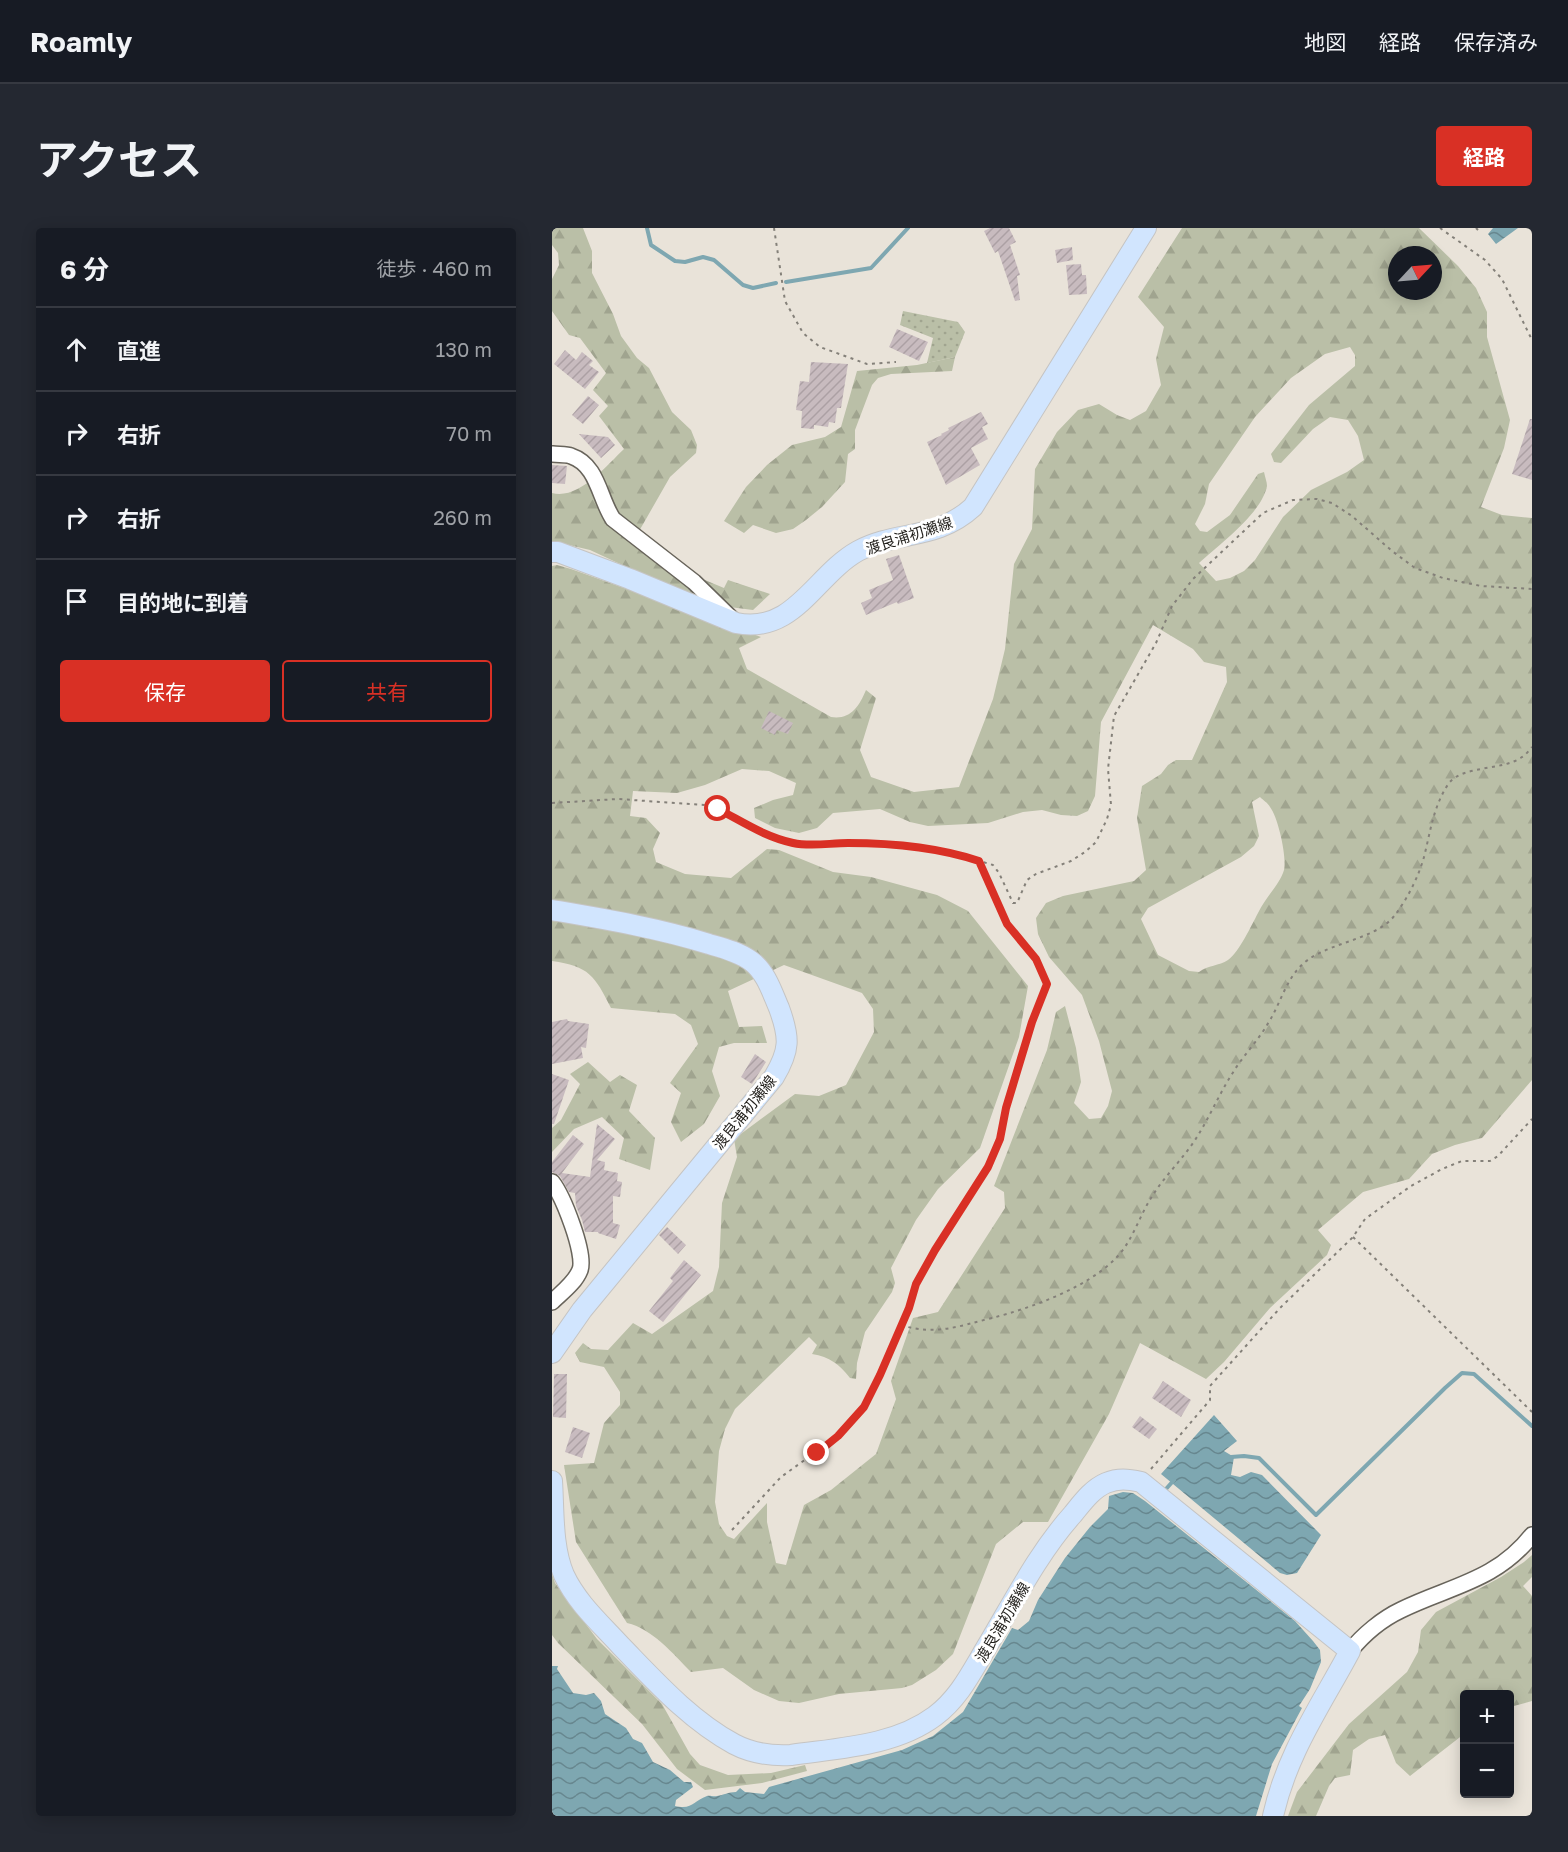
<!DOCTYPE html>
<html lang="ja">
<head>
<meta charset="utf-8">
<style>
	:root { --surface:#171b24; --page:#242831; --text:#f1f3f6; --muted:#9ea1a6; --line:#363941; --accent:#d93025 }
	body { margin:0; font-family:"Golos Text","Noto Sans JP",sans-serif; background:var(--page); color:var(--text) }
	.controls { position:absolute; right:18px; bottom:18px; display:grid; overflow:hidden; border-radius:6px; box-shadow:0 3px 15px #0003 }
	.controls button { width:54px; height:54px; display:grid; place-items:center; padding:0; border:0; border-bottom:2px solid var(--line); background:var(--surface); color:var(--text); font:30px sans-serif }
	.compass { position:absolute; left:836px; top:18px; width:54px; height:54px; border-radius:50%; background:var(--surface); box-shadow:0 3px 15px #0003; rotate:64deg }
	.stop { position:absolute; width:18px; height:18px; margin:-14px; border:4px solid #d93025; border-radius:50%; background:#fff }
	.stop.end { background:#d93025; border-color:#fff; box-shadow:0 2px 6px #0008 }
	.list { margin:0; padding:0; list-style:none }
	h2 { display:flex; justify-content:space-between; align-items:center; height:78px; margin:0; padding:0 24px; font-size:26px }
	h2 small { font-size:20px; font-weight:400; color:var(--muted) }
	.list li { display:grid; grid-template-columns:39px 1fr auto; gap:18px; align-items:center; box-sizing:border-box; height:84px; padding:0 24px; border-top:2px solid var(--line) }
	.list b { display:block; font-size:22px; white-space:nowrap }
	.list em { font-size:20px; font-style:normal; color:var(--muted) }
	.actions { display:flex; gap:12px; padding:18px 24px }
	.actions a { flex:1; padding:14px 0; border:2px solid var(--accent); border-radius:6px; text-align:center; font-size:21px; color:var(--accent) }
	.actions .main { background:var(--accent); color:#fff }
	.icon { flex:none; width:33px; height:33px; fill:none; stroke:currentColor; stroke-width:2; stroke-linecap:round; stroke-linejoin:round }
	.map { position:relative; flex:none; width:980px; height:1588px; overflow:hidden; border-radius:6px }
	header { display:flex; align-items:center; gap:36px; box-sizing:border-box; height:84px; padding:0 30px; background:var(--surface); border-bottom:2px solid var(--line) }
	header strong { font-size:28px }
	nav { display:flex; gap:33px; margin-inline-start:auto; font-size:21px }
	.intro { display:flex; align-items:center; justify-content:space-between; box-sizing:border-box; height:144px; padding:0 36px }
	h1 { margin:0; font-size:42px }
	.button { padding:15px 27px; border-radius:6px; background:var(--accent); color:#fff; font-size:21px; font-weight:700 }
	main { display:flex; gap:36px; padding:0 36px }
	aside { flex:1; background:var(--surface); border-radius:6px; box-shadow:0 3px 15px #0003 }
	.map>svg:first-child { display:block }
</style>
</head>
<body>
<header>
<strong>Roamly</strong>
<nav><a>地図</a><a>経路</a><a>保存済み</a></nav>
</header>
<div class="intro"><h1>アクセス</h1><a class="button">経路</a></div>
<main>
<aside>
<h2>6 分<small>徒歩 · 460 m</small></h2>
<ul class="list">
<li><svg class="icon" aria-label="ahead" viewBox="0 0 24 24"><path d="M12 20V5M6 11l6-6 6 6"/></svg><div><b>直進</b></div><em>130 m</em></li>
<li><svg class="icon" aria-label="right" viewBox="0 0 24 24"><path d="M7 20v-9h11M14 6l5 5-5 5"/></svg><div><b>右折</b></div><em>70 m</em></li>
<li><svg class="icon" aria-label="right" viewBox="0 0 24 24"><path d="M7 20v-9h11M14 6l5 5-5 5"/></svg><div><b>右折</b></div><em>260 m</em></li>
<li><svg class="icon" aria-label="arrive" viewBox="0 0 24 24"><path d="M6 21V4h12l-3 4 3 4H6"/></svg><div><b>目的地に到着</b></div></li>
</ul>
<div class="actions"><a class="main">保存</a><a>共有</a></div>
</aside>
<div class="map">
<svg width="980" height="1588" viewBox="0 0 980 1588">
	<defs>
		<pattern id="forest-firs" width="22" height="20" patternUnits="userSpaceOnUse" patternTransform="scale(1.5)"><rect width="22" height="20" fill="#babfa7"/><path d="M5 1l3.5 6h-7zM16 11l3.5 6h-7z" fill="#a0a48f"/></pattern>
		<pattern id="garden-dots" width="8" height="8" patternUnits="userSpaceOnUse" patternTransform="scale(1.5)"><rect width="8" height="8" fill="#babfa7"/><path d="M2 2h.1M6 6h.1" fill="none" stroke="#a0a48f" stroke-width="1.8" stroke-linecap="round"/></pattern>
		<pattern id="water-waves" width="16" height="10" patternUnits="userSpaceOnUse" patternTransform="scale(1.5)"><rect width="16" height="10" fill="#7ea7b1"/><path d="M0 5q4-4 8 0t8 0" fill="none" stroke="#67878f"/></pattern>
		<pattern id="building-hatch" width="6" height="6" patternUnits="userSpaceOnUse" patternTransform="scale(1.5)"><rect width="6" height="6" fill="#c8bbbf"/><path d="M-1 1l2-2M0 6l6-6M5 7l2-2" fill="none" stroke="#aca0a4"/></pattern>
	</defs>
	<rect width="100%" height="100%" fill="#e9e3d9"/>
	<path fill="url(#forest-firs)" fill-rule="evenodd" d="M0,0H31L40,23V45L61,86L69,108L85,130L97,140L120,184L139,202L145,217L144,225L118,249L82,312L148,350L172,360L176,352L218,366L201,382L154,376L38,322L0,313V265C27,272 54,238 72,221L47,188L56,178L41,162L54,145L28,110L17,107L0,83V51L7,37L6,25L0,17Z
		M630,0H867L906,38L924,60L935,84V109L958,192L952,220L929,279L950,287L980,290V852L930,910L903,917L880,926L857,951L811,964L766,1002L779,1017L775,1027L718,1080L672,1134L654,1151L588,1115L557,1186L496,1294H471L444,1316L401,1426L384,1442L360,1457L350,1460L287,1466L247,1475L227,1473L202,1462L171,1440L139,1444C121,1426 101,1401 75,1395L24,1314L12,1237L42,1235L52,1195L68,1177V1164L52,1139L28,1134L23,1125L31,1115L39,1121L56,1122L81,1095L100,1106L161,1063L167,1039L170,975L185,929L182,911L243,866L267,868L294,857L322,804L321,781L310,765L232,737L176,763L187,799L210,798L215,815H182L167,819L160,843L168,868L152,896L129,914L119,894L129,865L118,855L146,816L139,797L123,786L59,780C43,748 37,738 0,733V338L5,337L19,341L209,409L187,420L195,441L279,489C298,492 307,479 314,462L324,470L308,522L319,549L362,564L407,559L441,471L453,421L462,336L480,301L483,241L505,204L526,182L547,176L565,187L578,192L594,183L609,157L604,131L612,99L586,69ZM845,27H881V63H845ZM798,119L803,127V138L757,177L719,226L722,234L729,235L761,201L778,189L796,192L806,208L812,232L795,244L759,262L731,289L703,332L692,343L678,350L664,353L647,335C667,317 710,285 715,258C715,254 713,249 712,244L706,246L678,287L655,304L648,303L643,296L653,276L657,256L703,189L739,150L773,126ZM601,397L641,421L652,434L674,439L675,454L640,532H624L616,537L609,546L590,558L585,590L594,642L582,653L511,668L494,675L484,690L486,706L497,729L530,767L547,813L560,863L556,878L549,890L537,891L522,875L529,854L524,820L513,778L504,784L495,822L442,958L452,964L453,980L386,1084L361,1090L339,1153L344,1171L324,1226L279,1262L252,1277L234,1337L224,1335L215,1294V1275L182,1311L175,1308L167,1296L163,1274L167,1223L173,1201L183,1181L257,1109L265,1117L260,1126C278,1129 287,1136 298,1150L304,1151L305,1135L313,1104L340,1064L343,1055L339,1040L364,992L386,961L428,920L467,809L476,758L416,683L385,667L319,649L281,644L227,622L215,621L179,650L133,646L104,634L101,621L108,605L94,590L78,588L81,563L125,565L153,557L190,541L217,543L244,555L241,567L221,572L202,580L203,590L223,600L247,605L265,600L281,585L328,581L358,594L376,598L436,595L471,584L490,582L509,587L525,588L536,583L543,568L549,494ZM708,569C711,572 716,575 718,579C726,589 735,629 732,642C728,656 713,670 706,685C699,698 688,723 676,732C667,738 656,737 647,744L637,743L606,727L589,691L596,680L689,629L702,618L707,608L700,574Z
		M403,129L400,143L339,146L326,150L320,157L303,202V221L296,226L293,254L270,279L254,292L241,301L224,305L201,297L192,305L172,293L194,259L215,237L240,217L273,209L289,199L305,143L365,137Z
		M36,834L58,854L68,847L85,857L77,883L103,910L98,942L67,931L72,910L50,889L22,901L0,924V900L9,892L28,856L18,846Z
		M980,1327V1349L971,1358L980,1368V1473L958,1479L957,1466H912V1506L858,1548L844,1535L833,1507L817,1511L801,1522L798,1547L783,1550L777,1558L764,1588H736L745,1564L797,1496L855,1444L866,1424L869,1402L884,1384L949,1349L972,1334Z
		M0,1346L3,1355L45,1411L110,1476L138,1526L148,1537L176,1547L219,1545L253,1537L255,1543L210,1555L153,1562L125,1541L90,1496L6,1415L0,1407Z"/>
	<path fill="url(#garden-dots)" d="M351,83L406,94L413,104L403,129L375,135L381,110L348,97Z"/>
	<path fill="url(#water-waves)" d="M941,0H966L944,16L936,6Z
		M662,1187L685,1213L672,1223L682,1229L679,1247L688,1249L699,1244L710,1247L769,1307L745,1345L735,1347L728,1345L609,1246Z
		M571,1264L581,1265L593,1273L743,1393L761,1413L768,1422L769,1434L758,1461L747,1478L750,1480L720,1536L704,1588H0V1438H6L5,1441L21,1465L34,1467L42,1465L49,1473L53,1486L74,1500L81,1511L90,1515L101,1534L118,1542L132,1554H139L141,1559L124,1572L123,1578C141,1582 141,1573 155,1568C158,1567 161,1569 165,1568C172,1567 176,1564 184,1564L188,1560L193,1564L212,1566L217,1559L350,1522L381,1508L411,1484L460,1400L466,1402L477,1393L486,1372L513,1330L538,1299L556,1281L557,1268Z"/>
	<g fill="none" stroke-linecap="round" stroke-linejoin="round">
		<path stroke="#7ea7b1" stroke-width="4" d="M95,0L99,17L123,33L133,34L151,29L162,32L191,57L201,60L224,55
			M234,54L319,40L356,0
			M679,1229L692,1228L707,1230L764,1287L893,1160L910,1145L922,1146L980,1198
			M614,1261L622,1252"/>
	</g>
	<path fill="url(#building-hatch)" d="M438,0H457L464,14L458,17L468,47L465,48L468,72L463,73L446,23L443,25L432,3Z
		M520,19L521,32L505,35L503,22Z
		M529,36L530,47H534L535,66L517,67L514,37Z
		M345,101L376,114L367,133L337,119Z
		M13,122L24,132L30,124L41,133L37,137L47,144L33,161L2,136Z
		M259,134L296,136L289,180H285L283,195L277,194L276,199L262,197V201L249,200L250,183L244,182L248,153L257,154Z
		M36,168L47,177L31,196L20,187Z
		M429,184L436,196L430,199L436,211L419,220L428,237L394,257L375,214L390,207L389,206L397,202L396,200Z
		M978,191H980V252L960,246Z
		M27,206L56,209L63,217L49,230Z
		M0,237L15,238L13,256L0,255Z
		M347,327L362,370L346,376L345,374L314,387L309,375L320,370L317,362L341,352L334,331Z
		M217,483L241,495L236,506L225,502L223,507L209,500Z
		M15,791L16,793L37,796L34,820L29,819L31,830L0,836V794Z
		M203,826L214,834L200,856L189,849Z
		M0,846L17,852L2,896H0Z
		M45,896L63,911L45,932L53,934L52,942L66,945L65,953L70,954L68,969L61,968V995L68,997L64,1011L46,1005V1004H33L30,992L24,978L23,965L17,964L8,948L0,944V934L21,907L32,916L10,945L38,949Z
		M115,999L134,1017L126,1026L107,1007Z
		M132,1032L149,1047L111,1094L97,1083L121,1053L118,1050Z
		M2,1146H15L14,1190L1,1189Z
		M611,1153L639,1172L629,1189L600,1170Z
		M588,1188L605,1201L597,1211L580,1199Z
		M21,1199L38,1205L30,1230L13,1224Z"/>
	<g fill="none" stroke-linecap="round" stroke-linejoin="round">
		<defs>
			<path id="minor" d="M0,226C6,227 14,226 19,228C46,237 47,270 61,291L142,354L182,393
				M0,954C11,968 34,1026 28,1042C23,1055 9,1065 0,1074
				M798,1423C811,1407 830,1391 849,1382C898,1358 944,1353 980,1307"/>
			<path id="major" d="M0,324H6L78,351L184,395C242,407 263,347 306,323C345,302 384,313 421,279L594,0
				M0,682C52,691 106,700 157,716C171,720 187,724 199,733C214,744 220,764 227,780C238,810 238,822 222,849L30,1082L0,1125
				M0,1253C2,1283 0,1319 12,1347C25,1375 49,1396 69,1418C104,1454 138,1492 182,1516C199,1525 220,1528 239,1527C287,1520 343,1518 383,1488C407,1470 419,1445 434,1420C461,1375 486,1325 521,1286C530,1275 540,1261 554,1255C566,1250 576,1251 589,1254L798,1423C768,1479 735,1525 721,1588"/>
		</defs>
		<use href="#minor" stroke="#68645b" stroke-width="18"/>
		<use href="#major" stroke="#c5c4c3" stroke-width="22"/>
		<path stroke="#848079" stroke-width="2" stroke-dasharray="3 4.5" stroke-linecap="butt" d="M222,0L233,73L251,105L268,119L315,136L344,134
			M888,0L933,32L950,51L980,112
			M924,0L926,2
			M0,575L66,571L152,577L166,581L204,603L242,615L329,616L390,622L441,637L447,645L461,675H465L475,652L484,646L519,633L533,624L544,614L555,591L559,577L556,541L562,488L604,415L620,378L641,351L711,285L741,272L765,271L780,275L800,288L840,323L863,340L891,350L929,358L980,361
			M801,1009L980,1184
			M349,1097C383,1108 407,1098 440,1090C479,1080 535,1060 564,1030C580,1014 587,989 599,970C611,950 628,934 641,915C656,893 666,868 680,846C690,829 705,814 715,797C727,779 732,757 746,741C768,714 823,714 843,687C856,670 868,646 873,625C879,600 882,577 897,555C911,537 951,543 970,529C974,527 977,522 980,519
			M599,1241L658,1172V1158L728,1080L801,1009L813,991L859,958L890,941L910,933H938L946,928L980,891
			M180,1302L229,1249L286,1208L312,1179L328,1147L357,1080L364,1056L383,1021L436,939L448,911L455,880L473,818L495,756L484,731L455,696L427,634"/>
		<use href="#minor" stroke="#fff" stroke-width="15"/>
		<use href="#major" stroke="#d1e5fe" stroke-width="20"/>
	</g>
	<g fill="none" stroke-linecap="round" stroke-linejoin="round">
		<path stroke="#d93025" stroke-width="8" d="M166,581C191,594 213,609 241,615C259,619 278,615 296,615C340,615 385,619 427,633L455,696L484,731L495,756L480,794L454,880L448,911L436,939L383,1022L364,1056L357,1080L328,1147L312,1179L286,1208L265,1225"/>
	</g>
	<g text-anchor="middle" dominant-baseline="central" stroke-width="6" stroke-linejoin="round" paint-order="stroke">
		<g font-size="15" fill="#201e1a" stroke="#fff">
			<text transform="translate(357 307) rotate(-18)">渡良浦初瀬線</text>
			<text transform="translate(192 884) rotate(-51)">渡良浦初瀬線</text>
			<text transform="translate(450 1394) rotate(-59)">渡良浦初瀬線</text>
		</g>
	</g>
</svg>
<div class="controls">
<button>+</button>
<button>−</button>
</div>
<svg class="compass" viewBox="-18 -18 36 36"><path d="M0-13l5 13h-10z" fill="#e53935"/><path d="M0 13l5-13h-10z" fill="#9ea1a6"/></svg>
<div class="stop" style="left:166px;top:581px"></div>
<div class="stop end" style="left:265px;top:1225px"></div>
</div>
</main>
</body>
</html>
